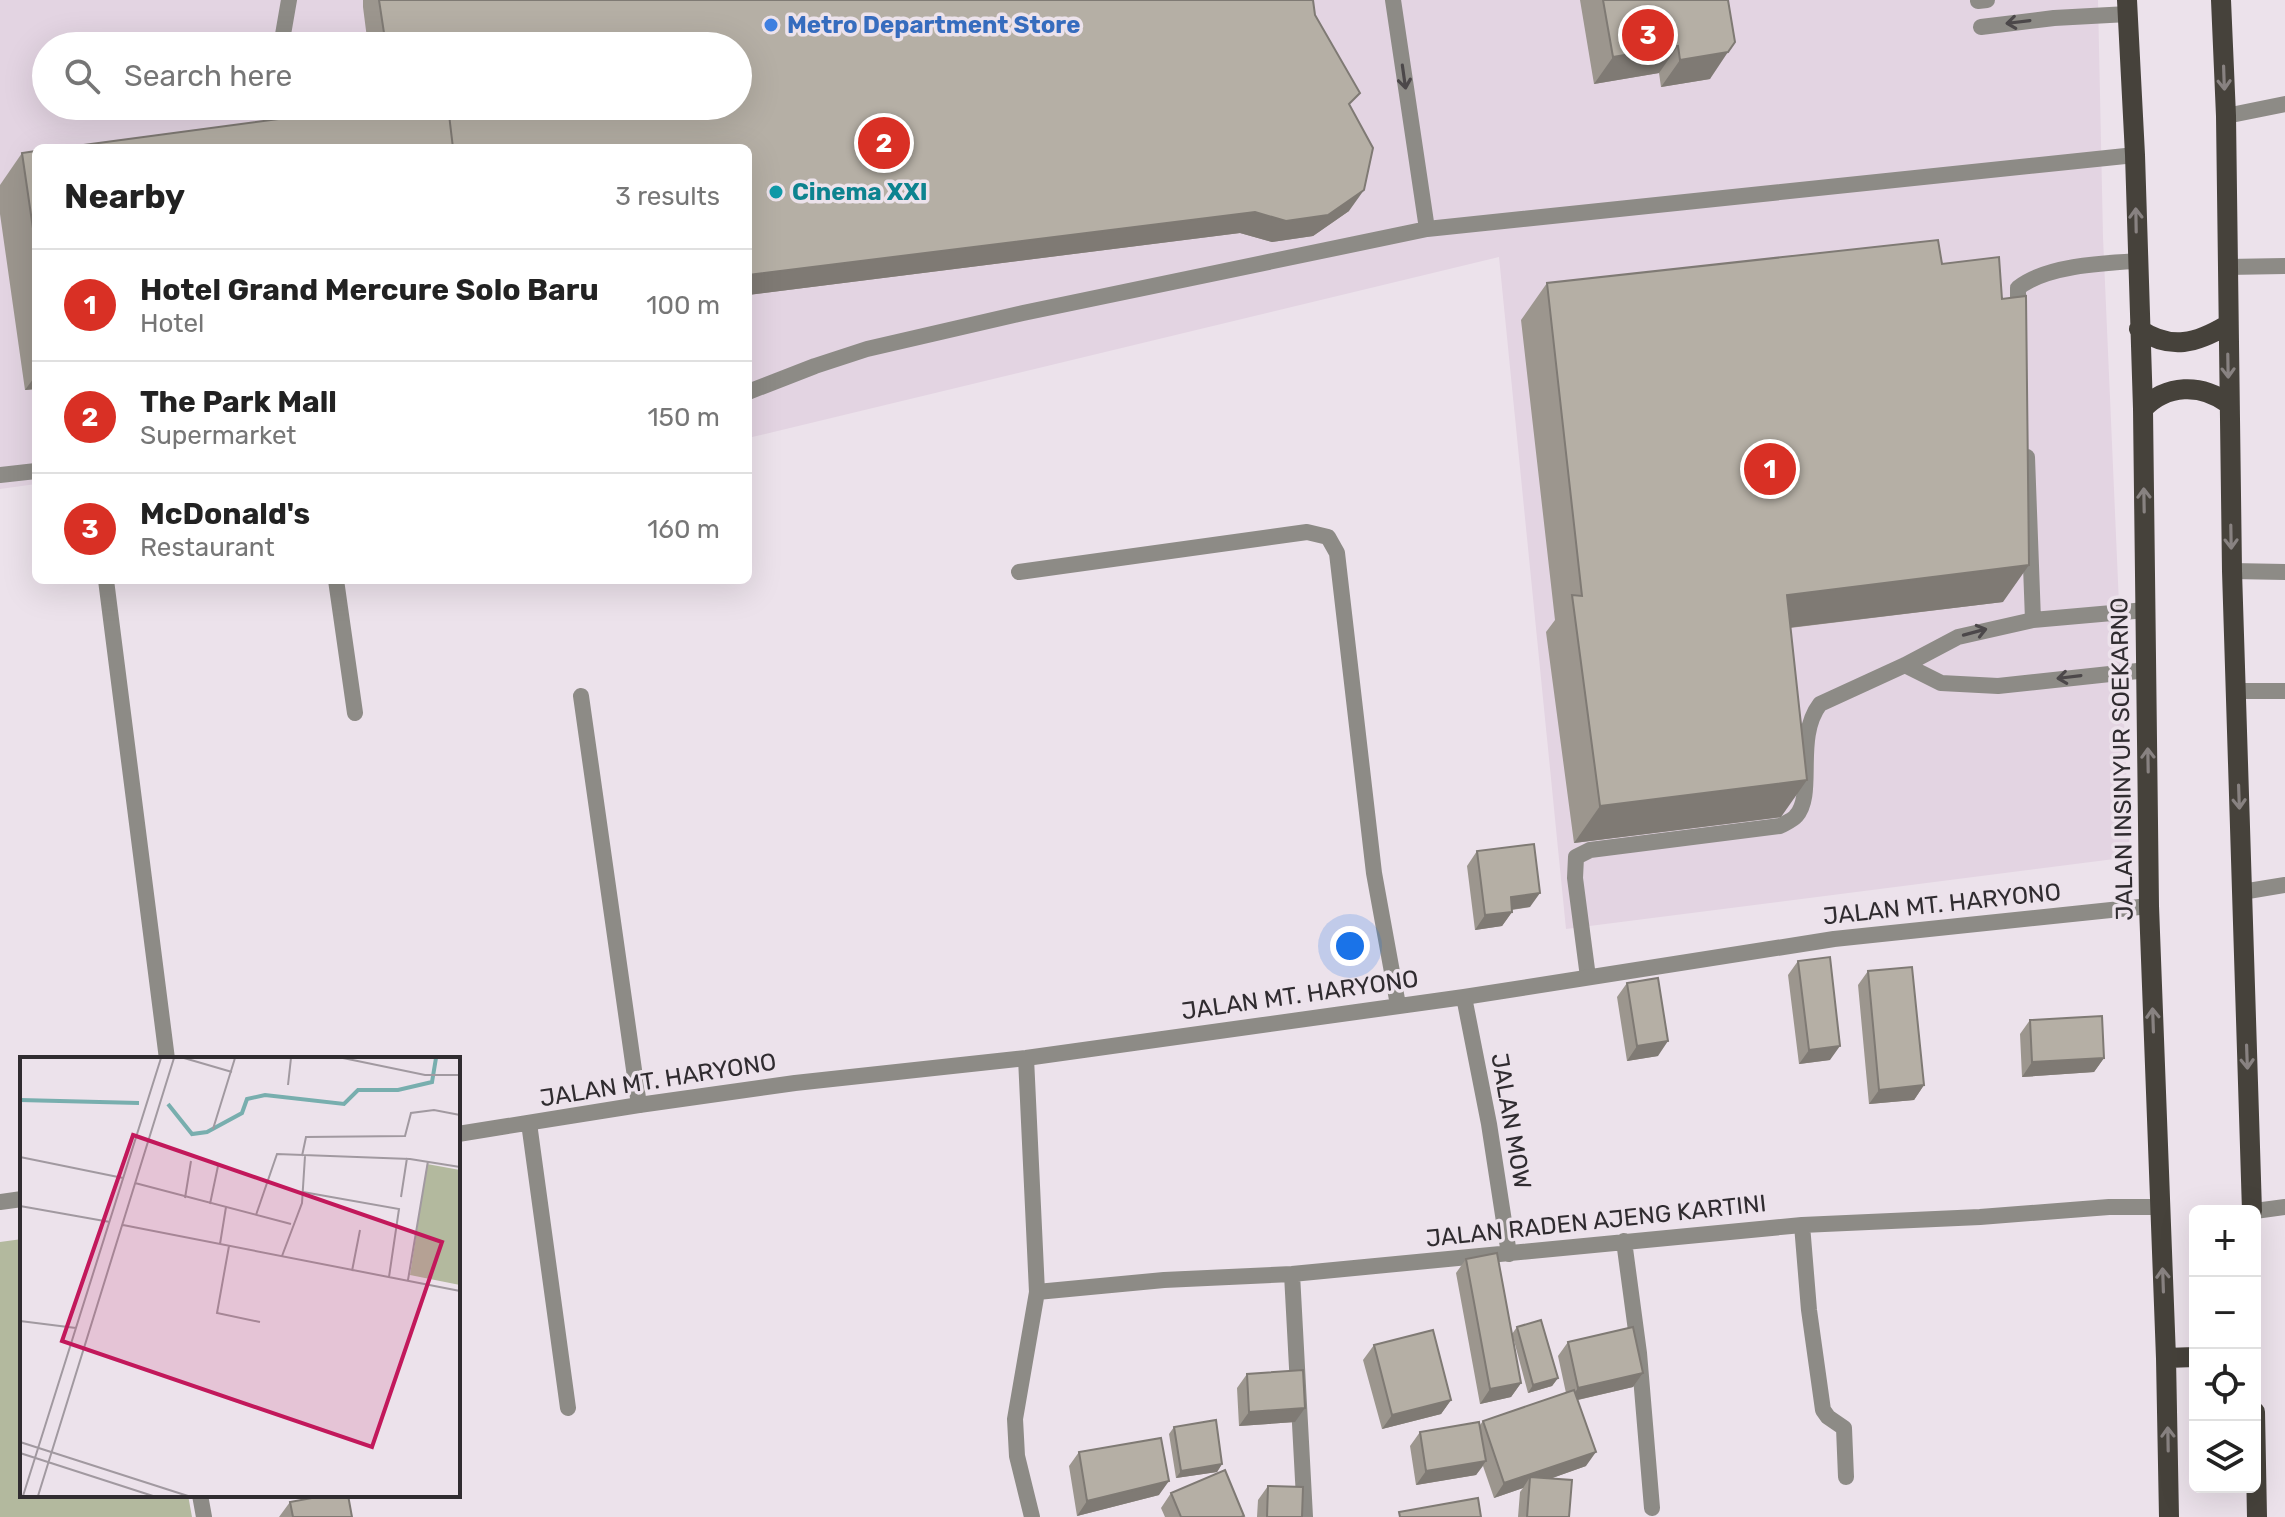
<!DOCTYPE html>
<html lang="en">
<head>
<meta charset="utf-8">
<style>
	:root { --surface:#fff; --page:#f6f6f6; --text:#222; --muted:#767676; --line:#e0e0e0; --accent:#d93025 }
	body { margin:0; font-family:Rubik,sans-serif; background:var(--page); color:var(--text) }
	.controls { position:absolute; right:24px; bottom:24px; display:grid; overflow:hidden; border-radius:12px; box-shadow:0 8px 32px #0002 }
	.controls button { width:72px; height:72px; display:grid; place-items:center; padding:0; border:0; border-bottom:2px solid var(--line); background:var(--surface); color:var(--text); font:40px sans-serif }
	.you { position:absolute; left:1350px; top:946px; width:28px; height:28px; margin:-20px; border:6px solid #fff; border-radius:50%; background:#1a73e8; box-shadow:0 0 0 12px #1a73e833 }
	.badge { display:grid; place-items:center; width:52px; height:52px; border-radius:50%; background:var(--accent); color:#fff; font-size:26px; font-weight:700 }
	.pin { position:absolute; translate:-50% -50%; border:4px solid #fff; box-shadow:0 2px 8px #0006 }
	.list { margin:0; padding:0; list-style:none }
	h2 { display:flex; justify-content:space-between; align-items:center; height:104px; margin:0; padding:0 32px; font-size:34px }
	h2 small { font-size:26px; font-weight:400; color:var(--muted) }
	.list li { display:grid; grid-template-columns:52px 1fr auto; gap:24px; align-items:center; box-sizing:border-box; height:112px; padding:0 32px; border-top:2px solid var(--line) }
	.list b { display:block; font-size:30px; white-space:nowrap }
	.list p { margin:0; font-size:26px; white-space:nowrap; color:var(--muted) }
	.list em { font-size:26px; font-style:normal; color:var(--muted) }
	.icon { flex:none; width:44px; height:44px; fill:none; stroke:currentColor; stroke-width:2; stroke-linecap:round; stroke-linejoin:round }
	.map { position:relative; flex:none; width:2285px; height:1517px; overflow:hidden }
	.search { position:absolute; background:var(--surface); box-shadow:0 8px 32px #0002; left:32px; top:32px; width:720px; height:88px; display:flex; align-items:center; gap:20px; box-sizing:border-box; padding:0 28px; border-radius:44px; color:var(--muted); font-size:30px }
	.panel { position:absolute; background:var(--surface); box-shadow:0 8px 32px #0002; left:32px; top:144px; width:720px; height:440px; border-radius:12px }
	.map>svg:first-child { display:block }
</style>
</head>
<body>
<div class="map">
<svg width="2285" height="1517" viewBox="0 0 2285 1517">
	<rect width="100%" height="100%" fill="#ece2eb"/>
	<path fill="#e3d4e2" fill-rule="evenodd" d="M0,0H2098L2103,237L2130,857L1566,929L1499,257L748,438V148H36V484L0,489ZM46,46H738V106H46Z"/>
	<path fill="#b3b99e" d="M22,1239V1495H188L192,1517H0V1242Z"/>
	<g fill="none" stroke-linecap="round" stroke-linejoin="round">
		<path stroke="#8d8b86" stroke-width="16" d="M1393,0L1427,229
			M1978,1L1987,0
			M1981,27L2054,18L2128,14
			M281,46L289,0
			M287,106L288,111
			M2227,267L2285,266
			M2018,319V288C2045,266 2103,263 2137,261
			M748,392L815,366L867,349L1023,313L1427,229L2135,155
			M2027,457L2033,620
			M0,475L36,471
			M2232,571L2285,572
			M106,580L167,1059
			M336,580L355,713
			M1905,665L1941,683L1998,686L2147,670
			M2235,691H2285
			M581,696L639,1105
			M1588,977L1575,878L1576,857L1590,850L1780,826C1785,823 1793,820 1796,816C1816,794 1794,738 1820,704L1905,665L1958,637L2033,620L2146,610"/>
		<path stroke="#8d8b86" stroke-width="16" d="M2226,116L2285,104
			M1019,572L1307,532L1328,537L1337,553L1374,873L1398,1005
			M2242,892L2285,885
			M1464,997L1489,1124L1509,1254
			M1026,1058L1037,1292L1015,1419L1017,1456L1032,1517
			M529,1123L568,1408
			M458,1134L639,1105L795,1083L1026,1058L1464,997L1834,939L2149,906
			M0,1202L22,1199
			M2255,1211L2285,1207
			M1802,1225L1809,1310L1823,1410L1828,1417L1844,1428L1846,1477
			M1624,1241L1639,1353L1652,1508
			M1292,1274L1305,1517
			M1037,1292L1164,1280L1292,1274L1802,1225L1980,1217L2109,1207H2160
			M200,1495L204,1517"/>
		<path stroke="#46423b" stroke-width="20" d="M2127,0L2135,155L2143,409L2149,906L2166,1358L2169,1517
			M2221,0L2226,116L2232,571L2252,1211
			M2139,329C2171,351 2197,343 2227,325
			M2143,409C2166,384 2201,383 2229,404
			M2166,1358L2195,1357
			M2255,1412L2257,1517"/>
	</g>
	<path fill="#9c968e" d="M363,0H1313L1315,15L1350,106L1349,211L1313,236L1272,242L1240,233L748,295V148L738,106V46H368L363,7Z
		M1580,0H1728L1710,79L1661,87L1659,73L1594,84Z
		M36,151V389L25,390L0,214V185L22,153Z
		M1547,283L2003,602L1790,628L1781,817L1574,843L1546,632L1555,620L1521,320Z
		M1477,851L1530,907L1512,910V912L1502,926L1475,930L1467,866Z
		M1798,961L1830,1060L1799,1064L1788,975Z
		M1868,971L1924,1085L1914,1100L1869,1104L1858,985Z
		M1627,983L1658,1056L1627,1061L1617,997Z
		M2030,1020L2104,1058L2094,1072L2022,1077L2020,1034Z
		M1466,1259L1512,1334L1517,1327L1558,1378L1552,1386L1528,1393L1513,1337L1521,1383L1511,1397L1480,1404L1456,1273Z
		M1568,1342L1643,1373L1633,1387L1578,1400L1586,1466L1549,1479L1569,1517H1518L1520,1492L1523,1488L1494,1498L1483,1466L1476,1475L1416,1485L1410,1446L1420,1432L1480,1425L1483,1421L1566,1393L1558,1356Z
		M1374,1345L1451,1400L1441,1414L1382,1429L1363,1360Z
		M1247,1374L1295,1422L1239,1426L1237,1388Z
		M1174,1427L1222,1464L1217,1472L1176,1478L1169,1434Z
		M1079,1452L1159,1495L1077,1516L1069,1466Z
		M1268,1486L1302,1517H1257L1258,1500Z
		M1171,1493L1244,1516L1243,1517H1165L1161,1508Z
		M290,1502L352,1517H279Z"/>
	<path fill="#7f7a74" d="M1678,46L1659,73L1594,84L1613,57Z
		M1728,52L1710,79L1661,87L1680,60Z
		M1364,190L1349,211L1313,236L1272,242L1240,233L748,295V275Z
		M36,375V389L25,390Z
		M2029,565L2003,602L1761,631L1787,595Z
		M1807,780L1781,817L1574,843L1600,806Z
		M1540,893L1530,907L1501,911L1511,897Z
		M1512,912L1502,926L1475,930L1485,915Z
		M1668,1041L1658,1056L1627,1061L1637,1046Z
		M1840,1046L1830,1060L1799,1064L1809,1050Z
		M2104,1058L2094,1072L2022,1077L2032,1062Z
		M1924,1085L1914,1100L1869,1104L1879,1090Z
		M1643,1373L1633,1387L1568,1402L1578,1388Z
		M1558,1378L1552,1386L1528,1393L1533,1385Z
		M1521,1383L1511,1397L1480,1404L1490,1389Z
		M1451,1400L1441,1414L1382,1429L1392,1415Z
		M1305,1408L1295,1422L1239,1426L1249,1412Z
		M1596,1452L1586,1466L1530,1486V1477L1523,1488L1494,1498L1504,1483Z
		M1486,1461L1476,1475L1416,1485L1426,1471Z
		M1222,1464L1217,1472L1176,1478L1181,1471Z
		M1169,1481L1159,1495L1077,1516L1087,1501Z"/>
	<path fill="#b5afa5" stroke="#7f7a74" stroke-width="2" d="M379,0H1313L1315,15L1360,93L1349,104L1373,148L1364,190L1328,215L1286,221L1255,212L748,275V148H453L448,106H738V46H386Z
		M1603,0H1728L1735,42L1728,52L1680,60L1678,46L1613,57Z
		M377,106H448L453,148H61Z
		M36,151V249L22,153Z
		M1938,240L1942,264L1999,257L2002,299L2026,296L2029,565L1787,595L1807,780L1600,806L1572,595L1582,596L1547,283Z
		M1534,844L1540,893L1511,897L1512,912L1485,915L1477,851Z
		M1830,957L1840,1046L1809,1050L1798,961Z
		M1912,967L1924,1085L1879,1090L1868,971Z
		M1658,978L1668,1041L1637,1046L1627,983Z
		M2102,1016L2104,1058L2032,1062L2030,1020Z
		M1497,1253L1521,1383L1490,1389L1466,1259Z
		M1541,1320L1558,1378L1533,1385L1517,1327Z
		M1633,1327L1643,1373L1578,1388L1568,1342Z
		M1433,1330L1451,1400L1392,1415L1374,1345Z
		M1303,1370L1305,1408L1249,1412L1247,1374Z
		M1574,1390L1596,1452L1504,1483L1483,1421Z
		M1216,1420L1222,1464L1181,1471L1174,1427Z
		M1479,1422L1486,1461L1426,1471L1420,1432Z
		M1161,1438L1169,1481L1087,1501L1079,1452Z
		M1225,1470L1244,1516L1241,1517H1181L1171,1493Z
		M1530,1477L1572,1480L1569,1517H1527Z
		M1268,1486L1303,1487L1302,1517H1267Z
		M328,1495H348L352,1517H293L290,1502Z
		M1478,1498L1481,1517H1400L1399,1512Z"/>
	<defs><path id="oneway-shaft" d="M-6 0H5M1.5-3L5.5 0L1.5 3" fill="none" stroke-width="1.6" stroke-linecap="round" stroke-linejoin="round" transform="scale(2)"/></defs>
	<g stroke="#4c484a">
		<use href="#oneway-shaft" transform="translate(2018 22) rotate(173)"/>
		<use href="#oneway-shaft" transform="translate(1404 77) rotate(82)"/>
		<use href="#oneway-shaft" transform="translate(1975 632) rotate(-15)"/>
		<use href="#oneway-shaft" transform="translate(2069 677) rotate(173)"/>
	</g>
	<g stroke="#888281">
		<use href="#oneway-shaft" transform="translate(2224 78) rotate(88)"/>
		<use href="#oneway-shaft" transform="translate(2136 220) rotate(-91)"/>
		<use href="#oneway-shaft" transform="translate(2228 366) rotate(89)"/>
		<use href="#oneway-shaft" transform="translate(2144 500) rotate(-91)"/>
		<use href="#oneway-shaft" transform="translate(2231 537) rotate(89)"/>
		<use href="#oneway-shaft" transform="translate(2148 760) rotate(-91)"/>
		<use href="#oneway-shaft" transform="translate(2239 797) rotate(88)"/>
		<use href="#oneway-shaft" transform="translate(2153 1020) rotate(-92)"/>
		<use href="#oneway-shaft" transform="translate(2247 1057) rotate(88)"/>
		<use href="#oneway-shaft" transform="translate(2163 1280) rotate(-92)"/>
		<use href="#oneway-shaft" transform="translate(2168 1439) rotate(-91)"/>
	</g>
	<circle fill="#3f7fe0" stroke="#ece2eb" stroke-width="3" cx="771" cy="25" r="8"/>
	<circle fill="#0f9aa8" stroke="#ece2eb" stroke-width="3" cx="776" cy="192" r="8"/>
	<g text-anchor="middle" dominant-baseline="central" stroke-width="7" stroke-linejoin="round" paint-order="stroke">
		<g font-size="24" font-weight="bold" fill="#366cbe" stroke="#ece2eb" text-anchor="start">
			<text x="787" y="25">Metro Department Store</text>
		</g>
		<g font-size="24" font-weight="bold" fill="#0d838f" stroke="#ece2eb" text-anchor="start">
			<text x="792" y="192">Cinema XXI</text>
		</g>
		<g font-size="24" fill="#302c30" stroke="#ece2eb">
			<text transform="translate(2122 759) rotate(-91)">JALAN INSINYUR SOEKARNO</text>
			<text transform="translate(1942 904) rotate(-6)">JALAN MT. HARYONO</text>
			<text transform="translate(1300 995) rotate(-8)">JALAN MT. HARYONO</text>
			<text transform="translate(658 1080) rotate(-9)">JALAN MT. HARYONO</text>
			<text transform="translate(1511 1121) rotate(80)">JALAN MOW</text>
			<text transform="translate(1596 1221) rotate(-6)">JALAN RADEN AJENG KARTINI</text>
		</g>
	</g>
	<g transform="translate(20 1057)">
		<rect width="440" height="440" fill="#ece2eb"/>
		<path d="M407,107L440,113V228L390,218Z" fill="#b3b99e"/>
		<path fill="none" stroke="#78aeae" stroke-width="4" d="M0,43L119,46M148,47L172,77L187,75L222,56L227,42L245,38L324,47L338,33H378L412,25L416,1"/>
		<path fill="none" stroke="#a199a0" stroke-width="2" d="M164,1L212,15M323,1L405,18H440M268,28L271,1M193,72L215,1M282,99L286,80L385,79L391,56L414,53L440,58M0,100L103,121M115,126L271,167M283,135L379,152L369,220M381,140L387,101M165,141L171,104M190,147L198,109M0,149L90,165M236,158L257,97L390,102L440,110M103,168L440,234M200,187L206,150M209,189L197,256L240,265M262,199L282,146L285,99M332,214L340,173M388,223L408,104M0,264L56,271M0,385L168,439M0,396L133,439M3,439L141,1M18,439L154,1"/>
		<path fill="#c2185b" fill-opacity="0.15" stroke="#c2185b" stroke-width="4" d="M113,78L422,185L352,390L42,284Z"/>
		<rect width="440" height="440" fill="none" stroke="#302c30" stroke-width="4"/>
	</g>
</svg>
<div class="controls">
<button>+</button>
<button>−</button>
<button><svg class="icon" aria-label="locate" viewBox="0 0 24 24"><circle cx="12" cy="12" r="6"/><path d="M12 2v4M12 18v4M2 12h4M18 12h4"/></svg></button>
<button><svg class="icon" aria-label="layers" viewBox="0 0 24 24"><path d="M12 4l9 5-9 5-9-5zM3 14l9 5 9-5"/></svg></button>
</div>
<div class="you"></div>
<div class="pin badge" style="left:1770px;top:469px">1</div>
<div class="pin badge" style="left:884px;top:143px">2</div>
<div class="pin badge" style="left:1648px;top:35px">3</div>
<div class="search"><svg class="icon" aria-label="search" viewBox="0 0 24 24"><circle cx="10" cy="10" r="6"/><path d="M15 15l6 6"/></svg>Search here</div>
<section class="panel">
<h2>Nearby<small>3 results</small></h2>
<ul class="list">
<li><span class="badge">1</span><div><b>Hotel Grand Mercure Solo Baru</b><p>Hotel</p></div><em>100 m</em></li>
<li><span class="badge">2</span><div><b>The Park Mall</b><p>Supermarket</p></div><em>150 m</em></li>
<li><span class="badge">3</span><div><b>McDonald's</b><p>Restaurant</p></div><em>160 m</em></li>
</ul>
</section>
</div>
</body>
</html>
